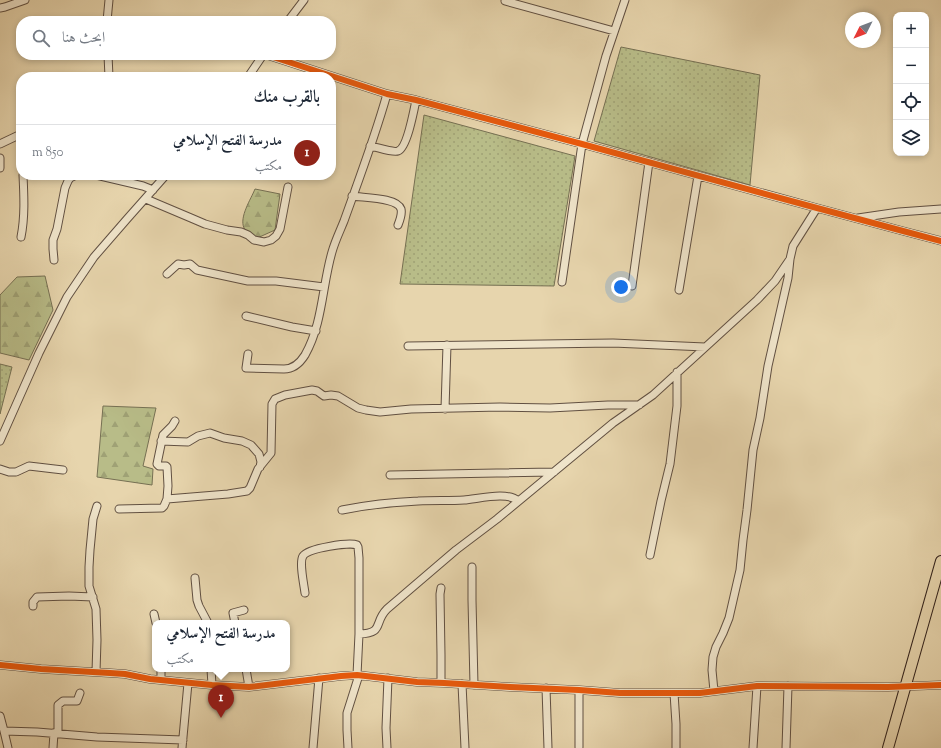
<!DOCTYPE html>
<html lang="ar">
<head>
<meta charset="utf-8">
<style>
	:root { --surface:#fff; --page:#f6f6f7; --text:#1f2937; --muted:#747a83; --line:#e0e1e3; --accent:#8f2418 }
	body { margin:0; font-family:"Sorts Mill Goudy",Amiri,serif; background:var(--page); color:var(--text); direction:rtl }
	.controls { position:absolute; right:12px; top:12px; display:grid; overflow:hidden; border-radius:8px; box-shadow:0 2px 6px #0003 }
	.controls button { width:36px; height:36px; display:grid; place-items:center; padding:0; border:0; border-bottom:1px solid var(--line); background:var(--surface); color:var(--text); font:20px sans-serif }
	.compass { position:absolute; left:845px; top:12px; width:36px; height:36px; border-radius:50%; background:var(--surface); box-shadow:0 2px 6px #0003; rotate:228deg }
	.you { position:absolute; left:621px; top:287px; width:14px; height:14px; margin:-10px; border:3px solid #fff; border-radius:50%; background:#1a73e8; box-shadow:0 0 0 6px #1a73e833 }
	.badge { display:grid; place-items:center; width:26px; height:26px; border-radius:50%; background:var(--accent); color:#fff; font-size:13px; font-weight:700 }
	.pin { position:absolute; translate:-50% -33px; filter:drop-shadow(0 1px 2px #0008) }
	.pin::after { content:''; position:absolute; top:21px; width:14px; height:12px; background:inherit; clip-path:polygon(0 0,100% 0,50% 100%) }
	.popup { position:absolute; left:152px; top:620px; width:138px; height:52px; box-sizing:border-box; display:grid; place-content:center; border-radius:8px; background:var(--surface); filter:drop-shadow(0 1px 3px #0005); font-size:13px; white-space:nowrap; color:var(--muted) }
	.popup b { font-size:15px; color:var(--text) }
	.popup::after { content:''; position:absolute; left:50%; top:100%; margin-left:-8px; border:8px solid transparent; border-top-color:var(--surface) }
	.list { margin:0; padding:0; list-style:none }
	h2 { display:flex; justify-content:space-between; align-items:center; height:52px; margin:0; padding:0 16px; font-size:17px }
	h2 small { font-size:13px; font-weight:400; color:var(--muted) }
	.list li { display:grid; grid-template-columns:26px 1fr auto; gap:12px; align-items:center; box-sizing:border-box; height:56px; padding:0 16px; border-top:1px solid var(--line) }
	.list b { display:block; font-size:15px; white-space:nowrap }
	.list p { margin:0; font-size:13px; white-space:nowrap; color:var(--muted) }
	.list em { font-size:13px; font-style:normal; color:var(--muted) }
	.icon { flex:none; width:22px; height:22px; fill:none; stroke:currentColor; stroke-width:2; stroke-linecap:round; stroke-linejoin:round }
	.map { position:relative; flex:none; width:941px; height:748px; overflow:hidden; direction:ltr }
	.search { position:absolute; background:var(--surface); box-shadow:0 2px 6px #0003; left:16px; top:16px; width:320px; height:44px; display:flex; align-items:center; gap:10px; box-sizing:border-box; padding:0 14px; border-radius:16px; color:var(--muted); font-size:15px }
	.panel { position:absolute; background:var(--surface); box-shadow:0 2px 6px #0003; left:16px; top:72px; width:320px; height:108px; border-radius:16px; direction:rtl }
	.map>svg:first-child { display:block }
</style>
</head>
<body>
<div class="map">
<svg width="941" height="748" viewBox="0 0 941 748">
	<defs>
		<pattern id="grass-dots" width="8" height="8" patternUnits="userSpaceOnUse"><rect width="8" height="8" fill="#b8bc88"/><path d="M2 2h.1M6 6h.1" fill="none" stroke="#9fa175" stroke-width="1.8" stroke-linecap="round"/></pattern>
		<pattern id="forest-firs" width="22" height="20" patternUnits="userSpaceOnUse"><rect width="22" height="20" fill="#b8bc88"/><path d="M5 1l3.5 6h-7zM16 11l3.5 6h-7z" fill="#9fa175"/></pattern>
	</defs>
	<rect width="100%" height="100%" fill="#e7d5ad"/>
	<filter id="stains"><feTurbulence type="fractalNoise" baseFrequency=".005" numOctaves="4"/><feColorMatrix values="0 0 0 0 .2 0 0 0 0 .09 0 0 0 0 .02 0 0 0 .5 -.17"/></filter>
	<radialGradient id="worn" r=".72"><stop offset=".6" stop-color="#630" stop-opacity="0"/><stop offset="1" stop-color="#630" stop-opacity=".3"/></radialGradient>
	<path fill="url(#grass-dots)" stroke="#767053" d="M621,47L760,75L750,185L594,141Z
		M424,115L575,156L554,286L400,284Z
		M0,364L12,367L0,414Z"/>
	<path fill="url(#forest-firs)" stroke="#767053" d="M255,189L280,194L275,230L255,239C252,236 246,232 244,228C239,217 251,199 255,189Z
		M45,276L53,310L29,360L0,353V295L17,277Z
		M103,406L156,408L143,466L153,469L152,485L97,477Z"/>
	<g fill="none" stroke-linecap="round" stroke-linejoin="round">
		<defs>
			<path id="minor" d="M505,1L614,31
				M0,8L5,7L25,0
				M107,21L109,0
				M288,21L304,0
				M108,55L109,77
				M267,55L387,94L416,100L582,144L817,208L903,231L941,241
				M248,77L263,55
				M0,144L21,134
				M370,146C377,147 392,153 398,151C407,148 414,110 416,100
				M0,158V168
				M96,175L143,186L153,190
				M352,196C363,198 397,197 401,209C402,213 400,220 398,225
				M146,199L191,218L205,224L227,230L241,232L248,235L254,240L264,242L271,240L276,236L280,229L288,187
				M858,218L899,212L941,209
				M21,237C25,217 24,196 23,175
				M54,260L53,249V240L57,229L65,188L68,181L70,178L76,175
				M167,274L178,264L184,265L190,264L197,270L248,281H276L324,287
				M562,282L582,144L606,56L625,0
				M632,286L649,162
				M679,290L698,176
				M246,316L292,327L316,331
				M408,346L613,343L705,347
				M248,354L246,368L284,369C294,369 300,363 305,355C323,323 322,286 332,252C335,241 340,231 344,221C359,179 375,137 387,94
				M445,409L447,345
				M0,441L39,353L67,297L94,257L127,219L166,175
				M161,441L188,442L198,436L210,433L224,438L242,441L251,445L259,454L261,462L260,467
				M0,469L9,472H16L29,466L63,470
				M390,475L554,472
				M167,499L168,486L167,467L166,466H159L157,464L163,435L172,426L175,421
				M119,509L162,508L164,506L167,499L228,494L247,491L250,488L258,469L271,453L272,404L275,399L285,395L312,390L317,391L324,396L331,395L338,396L358,408L366,410L380,412L411,409L500,407L550,408L608,405H639
				M342,510C367,505 393,502 418,501C434,500 449,501 464,500C478,499 508,491 518,501
				M650,555L661,501L670,464L677,406V372
				M472,567V600L474,685
				M195,578L197,600L199,606L208,623
				M305,593C304,585 299,562 303,556C308,548 350,542 357,545L358,547L359,558V634
				M33,606V602L37,597L69,596L93,597
				M154,614L156,623
				M235,623L233,613L244,610
				M0,665L41,669L110,673L125,674L150,679L212,685L249,687L341,676L357,675L417,682L444,683L510,687L579,690L620,693H700L757,686L888,687L941,685
				M211,669L212,685
				M246,669L249,687
				M96,672L97,640L96,609L89,586V567L90,550L93,519L97,506
				M357,675L359,634C385,633 373,623 387,609L456,550L497,519L613,423L653,395L757,300L775,281L790,259
				M161,680V669
				M441,683V655L440,594L441,588
				M462,684L465,748
				M546,688L548,748
				M579,690V747
				M714,691L712,670L713,657L716,647L723,633L729,618L740,570L743,540L747,510L753,450L760,418L768,366L788,278L790,259L793,246L817,208
				M674,693L676,724V748
				M0,716L4,731L8,748
				M4,731L37,732L97,737L183,740
				M58,733V705L63,701H77L80,693
				M53,748L54,733
				M182,748L188,683
				M313,748L319,678
				M348,748L347,730V713L359,675
				M387,748L386,728L388,678
				M753,748L757,686
				M786,748L788,686"/>
			<path id="highway" d="M888,748L941,561"/>
		</defs>
		<use href="#minor" stroke="#615042" stroke-width="9"/>
		<use href="#highway" stroke="#34241e" stroke-width="12"/>
		<use href="#minor" stroke="#efe4ca" stroke-width="7"/>
		<use href="#highway" stroke="#e7d5ad" stroke-width="10"/>
		<defs>
			<path id="cycleway" d="M267,55L387,94L416,100L582,144L817,208L903,231L941,241
				M0,665L41,669L110,673L125,674L150,679L212,685L249,687L341,676L357,675L417,682L444,683L510,687L579,690L620,693H700L757,686L888,687L941,685"/>
		</defs>
		<use href="#cycleway" stroke="#efe4ca" stroke-width="8"/>
		<use href="#cycleway" stroke="#e8590c" stroke-width="6"/>
	</g>
	<rect width="100%" height="100%" filter="url(#stains)"/>
	<rect width="100%" height="100%" fill="url(#worn)"/>
</svg>
<div class="controls">
<button>+</button>
<button>−</button>
<button><svg class="icon" aria-label="locate" viewBox="0 0 24 24"><circle cx="12" cy="12" r="6"/><path d="M12 2v4M12 18v4M2 12h4M18 12h4"/></svg></button>
<button><svg class="icon" aria-label="layers" viewBox="0 0 24 24"><path d="M12 4l9 5-9 5-9-5zM3 14l9 5 9-5"/></svg></button>
</div>
<svg class="compass" viewBox="-18 -18 36 36"><path d="M0-13l5 13h-10z" fill="#e53935"/><path d="M0 13l5-13h-10z" fill="#747a83"/></svg>
<div class="you"></div>
<div class="pin badge" style="left:221px;top:718px">1</div>
<div class="popup"><b>مدرسة الفتح الإسلامي</b>مكتب</div>
<div class="search"><svg class="icon" aria-label="search" viewBox="0 0 24 24"><circle cx="10" cy="10" r="6"/><path d="M15 15l6 6"/></svg>ابحث هنا</div>
<section class="panel">
<h2>بالقرب منك<small></small></h2>
<ul class="list">
<li><span class="badge">1</span><div><b>مدرسة الفتح الإسلامي</b><p>مكتب</p></div><em>850 m</em></li>
</ul>
</section>
</div>
</body>
</html>
